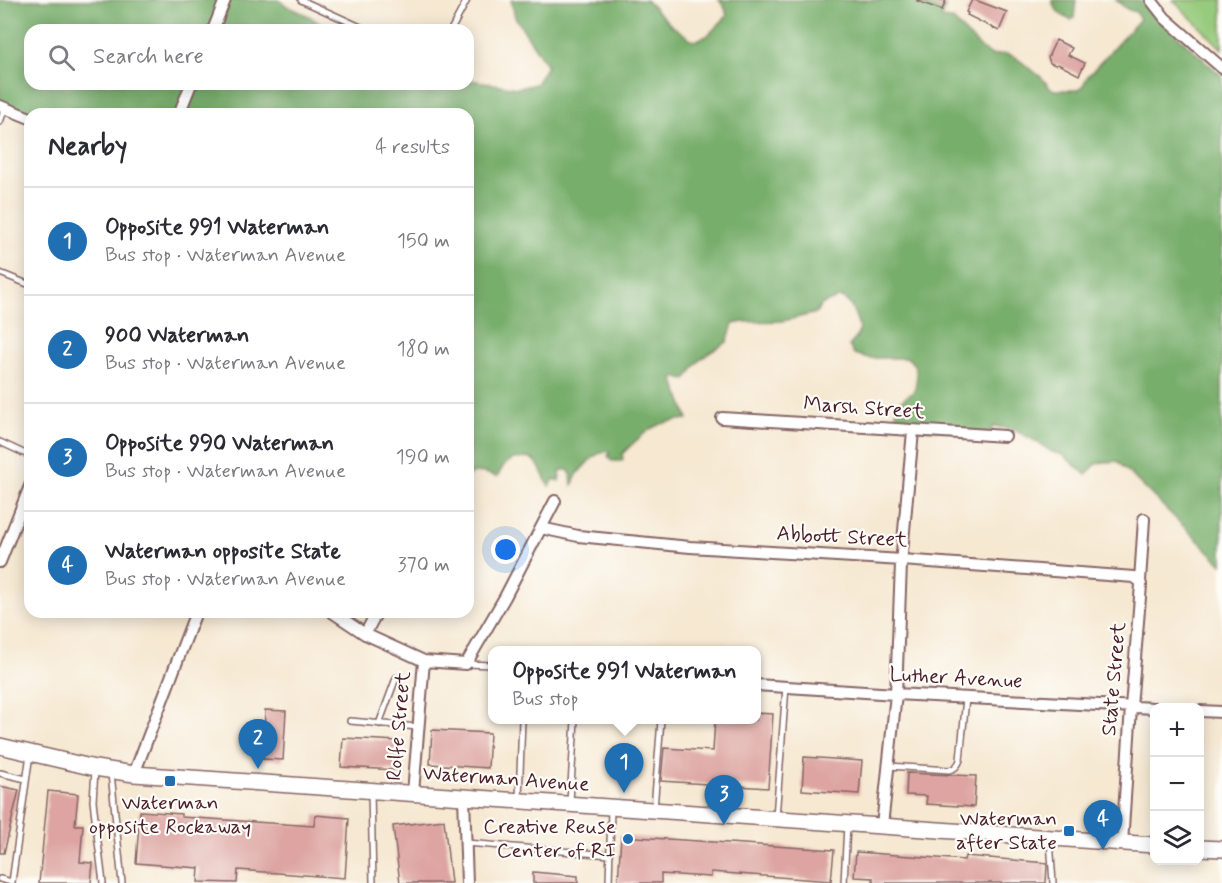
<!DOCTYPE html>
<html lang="en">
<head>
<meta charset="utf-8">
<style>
	:root { --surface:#fff; --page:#f2f2f3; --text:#2b2b33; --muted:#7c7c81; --line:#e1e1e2; --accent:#1f6fb2 }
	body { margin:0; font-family:Mynerve,sans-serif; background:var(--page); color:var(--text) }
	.controls { position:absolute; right:18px; bottom:18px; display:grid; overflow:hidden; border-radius:12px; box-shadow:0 3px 15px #0003 }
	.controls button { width:54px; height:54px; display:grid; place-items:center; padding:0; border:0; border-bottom:2px solid var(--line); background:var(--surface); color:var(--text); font:30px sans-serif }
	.you { position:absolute; left:506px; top:550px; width:21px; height:21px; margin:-15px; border:4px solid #fff; border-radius:50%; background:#1a73e8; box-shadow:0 0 0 9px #1a73e833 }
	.badge { display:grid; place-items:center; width:39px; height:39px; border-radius:50%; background:var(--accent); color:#fff; font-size:20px; font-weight:700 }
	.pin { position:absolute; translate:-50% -50px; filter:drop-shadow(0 2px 3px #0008) }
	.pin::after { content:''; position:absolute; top:32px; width:21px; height:18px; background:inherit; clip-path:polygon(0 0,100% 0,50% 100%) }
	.popup { position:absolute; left:488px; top:646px; width:273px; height:78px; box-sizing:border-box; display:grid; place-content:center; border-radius:12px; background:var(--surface); filter:drop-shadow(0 2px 4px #0005); font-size:20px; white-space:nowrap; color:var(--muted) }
	.popup b { font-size:22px; color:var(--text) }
	.popup::after { content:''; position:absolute; left:50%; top:100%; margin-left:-12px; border:12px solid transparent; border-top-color:var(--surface) }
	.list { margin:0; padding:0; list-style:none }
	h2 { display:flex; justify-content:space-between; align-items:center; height:78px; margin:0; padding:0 24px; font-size:26px }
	h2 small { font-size:20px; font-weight:400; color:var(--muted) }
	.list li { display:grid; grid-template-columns:39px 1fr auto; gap:18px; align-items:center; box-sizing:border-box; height:108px; padding:0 24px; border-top:2px solid var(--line) }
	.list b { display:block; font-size:22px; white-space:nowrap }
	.list p { margin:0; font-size:20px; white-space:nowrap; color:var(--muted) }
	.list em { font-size:20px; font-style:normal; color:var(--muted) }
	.icon { flex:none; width:33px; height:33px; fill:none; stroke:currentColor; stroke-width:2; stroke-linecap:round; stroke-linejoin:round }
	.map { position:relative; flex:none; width:1222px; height:883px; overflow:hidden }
	.search { position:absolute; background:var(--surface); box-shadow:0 3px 15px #0003; left:24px; top:24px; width:450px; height:66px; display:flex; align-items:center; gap:15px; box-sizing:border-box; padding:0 21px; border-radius:18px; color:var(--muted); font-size:22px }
	.panel { position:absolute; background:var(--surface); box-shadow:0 3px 15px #0003; left:24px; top:108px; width:450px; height:510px; border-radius:18px }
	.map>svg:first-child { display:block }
</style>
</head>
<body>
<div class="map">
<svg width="1222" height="883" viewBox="0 0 1222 883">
	<rect width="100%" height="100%" fill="#fdfcf7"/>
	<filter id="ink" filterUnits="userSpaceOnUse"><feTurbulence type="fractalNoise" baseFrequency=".0167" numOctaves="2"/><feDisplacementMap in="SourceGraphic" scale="12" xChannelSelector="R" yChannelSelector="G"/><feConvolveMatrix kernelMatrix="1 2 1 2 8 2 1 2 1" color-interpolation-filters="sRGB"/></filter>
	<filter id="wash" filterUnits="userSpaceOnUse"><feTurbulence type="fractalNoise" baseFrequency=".008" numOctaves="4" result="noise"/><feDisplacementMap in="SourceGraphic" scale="24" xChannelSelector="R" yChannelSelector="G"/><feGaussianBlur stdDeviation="1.35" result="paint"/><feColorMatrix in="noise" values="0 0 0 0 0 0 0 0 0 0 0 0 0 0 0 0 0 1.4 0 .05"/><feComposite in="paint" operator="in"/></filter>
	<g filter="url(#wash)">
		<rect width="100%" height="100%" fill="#f6e8d1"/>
		<path fill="#96ca7c" stroke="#707454" stroke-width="1.5" d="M1173,0H1222V49Z"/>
		<path fill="#78ae6c" stroke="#61664c" stroke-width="1.5" d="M0,0H279L287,6L309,16L316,21L339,30H30V84H454L456,86L468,84L471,80L517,88L536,84L547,66L515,17L511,0H646L671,25L694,41L707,36L727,16L725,8L719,0H930L943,3L945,7L941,18L950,19L954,21L983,50L992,55L1006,54L1015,57L1041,77L1050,88L1054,90H1078L1082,87L1088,76L1140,19L1136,12L1127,9L1116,0H1141L1158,18L1222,76V564L1117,461C1100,464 1099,458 1086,475L1063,455L1052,452L1032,439L1012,429L993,426L990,434L916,428L919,422L895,414L898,408L900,401L912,393L915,389L917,375L915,366L908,358H869L854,354L849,346L856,338L860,329C856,319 852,298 839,298C836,298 833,300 830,301C823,303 818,306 816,313L783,321L744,322L733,324L727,342C719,347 703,356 697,363C692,369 691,375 685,380L676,377L673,378L688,419C653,422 647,430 622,454L623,459L620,461H612L608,456L610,453L608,451L598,454L589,461L578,473L572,485L571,474L568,470H561L559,481L553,479L552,483L549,486L537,463L530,458L513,459L504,465L497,477C486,473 479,470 468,475V114H30L0,105Z
			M1052,0H1076L1074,18L1071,20C1062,16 1054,10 1052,0Z"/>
		<g id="blocks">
			<path fill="#dda4a1" d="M917,0H946L942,10L917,1Z
				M972,0H975L1007,12L999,31L967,15L968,13L966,12Z
				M1056,40L1072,48L1068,55L1085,63L1079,75L1058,64L1055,65L1050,63L1048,57Z
				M265,710L286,711L283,760L263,759Z
				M756,713L773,714L768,788L661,781L664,748L713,751L715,720H756Z
				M432,730L490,733L488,768L430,764Z
				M343,738L398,741L396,770L341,767Z
				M804,757L862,761L859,794L802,790Z
				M907,773L976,776L974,807L926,804L927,796L906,795Z
				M0,786L19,790L4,853H0Z
				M48,791L78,794L75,825H83L80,862L93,863L91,883H39Z
				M140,811L181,814V817L314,826L315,815L349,818L345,878L238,870L237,883L198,882L199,868L136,863Z
				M444,820L451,883H400L393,826Z
				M621,836L834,850L831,881L711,872V877L661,874V883H618Z
				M856,852L964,860L965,856L1047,863L1046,883H873V878L854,877Z
				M533,872L578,876V883H533Z"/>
		</g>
	</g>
	<g filter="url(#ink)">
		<use href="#blocks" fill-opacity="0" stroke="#866565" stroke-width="1.5"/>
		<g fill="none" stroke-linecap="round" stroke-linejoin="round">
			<defs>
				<path id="service" d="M301,0L367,30
					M451,30L467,0
					M0,122L5,108
					M0,273L30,285
					M0,442L30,456
					M466,664L492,665
					M350,721L418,727
					M379,724L396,678
					M889,766L949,770C955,769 958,766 960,760L966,698
					M95,770L93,801L103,883
					M0,773L26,779
					M111,773L122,883
					M371,792L373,883
					M519,799L522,720
					M570,802L575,720
					M654,809L661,720
					M776,817L786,687
					M1050,840L1053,883
					M466,843L610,855
					M0,879L12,882L30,754
					M609,883L611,809
					M844,883L847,825"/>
				<path id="minor" d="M1151,0L1165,18L1222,68
					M213,30L225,0
					M0,106L30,118
					M179,114L191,84
					M722,418L1005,436
					M541,528L578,536L690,547L902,560L1134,577L1140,581
					M0,562L30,486
					M332,612L365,634L424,661L466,664L505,597L555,501
					M365,634L377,612
					M756,685L896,694L1154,708
					M1200,711L1222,712
					M134,774L196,612
					M413,793L424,661
					M464,797L467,883
					M882,826L896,694L901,564L913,431
					M1122,843L1131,707L1141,585L1140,581L1144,519"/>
				<path id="secondary" d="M0,746L95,768L134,774L1154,845
					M1200,848L1222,849"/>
			</defs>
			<use href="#service" stroke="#866565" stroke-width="8"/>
			<use href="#minor" stroke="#866565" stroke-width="14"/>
			<use href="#secondary" stroke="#866565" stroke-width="18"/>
			<use href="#service" stroke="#fff" stroke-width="5"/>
			<use href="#minor" stroke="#fff" stroke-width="10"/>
			<use href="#secondary" stroke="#fff" stroke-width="15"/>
		</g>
	</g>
	<g fill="#1f6fb2" stroke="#fdfcf7" stroke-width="2">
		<rect x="164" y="775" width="12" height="12" rx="3"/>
		<rect x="1063" y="825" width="12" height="12" rx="3"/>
		<circle cx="628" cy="839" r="6"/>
	</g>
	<g text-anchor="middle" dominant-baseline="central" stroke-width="4.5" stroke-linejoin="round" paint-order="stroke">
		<g font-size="21" fill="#4a1f2b" stroke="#fdfcf7">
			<text transform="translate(864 408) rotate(4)">Marsh Street</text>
			<text transform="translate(842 537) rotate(3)">Abbott Street</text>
			<text transform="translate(956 678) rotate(3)">Luther Avenue</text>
			<text transform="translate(1114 679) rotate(-85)">State Street</text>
			<text transform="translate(399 726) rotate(-85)">Rolfe Street</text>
			<text transform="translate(506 779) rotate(4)">Waterman Avenue</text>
		</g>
		<g font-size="21" fill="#4a1f2b" stroke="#fdfcf7" text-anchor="end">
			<text x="170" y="803" text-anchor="middle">Waterman<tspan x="170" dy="24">opposite Rockaway</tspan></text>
			<text x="1057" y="819">Waterman<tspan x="1057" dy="24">after State</tspan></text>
			<text x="616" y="827">Creative Reuse<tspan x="616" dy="24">Center of RI</tspan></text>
		</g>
	</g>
</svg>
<div class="controls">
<button>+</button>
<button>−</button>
<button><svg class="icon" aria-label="layers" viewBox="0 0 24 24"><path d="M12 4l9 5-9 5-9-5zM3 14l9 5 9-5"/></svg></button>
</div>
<div class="you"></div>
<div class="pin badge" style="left:624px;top:793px">1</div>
<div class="popup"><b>Opposite 991 Waterman</b>Bus stop</div>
<div class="pin badge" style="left:258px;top:769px">2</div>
<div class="pin badge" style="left:724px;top:825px">3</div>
<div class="pin badge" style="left:1103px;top:850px">4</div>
<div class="search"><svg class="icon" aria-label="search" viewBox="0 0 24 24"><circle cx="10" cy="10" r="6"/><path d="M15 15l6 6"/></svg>Search here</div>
<section class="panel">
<h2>Nearby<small>4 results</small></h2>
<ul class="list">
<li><span class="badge">1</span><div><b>Opposite 991 Waterman</b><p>Bus stop · Waterman Avenue</p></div><em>150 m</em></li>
<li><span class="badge">2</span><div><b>900 Waterman</b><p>Bus stop · Waterman Avenue</p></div><em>180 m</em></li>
<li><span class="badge">3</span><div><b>Opposite 990 Waterman</b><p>Bus stop · Waterman Avenue</p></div><em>190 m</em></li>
<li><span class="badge">4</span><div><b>Waterman opposite State</b><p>Bus stop · Waterman Avenue</p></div><em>370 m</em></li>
</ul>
</section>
</div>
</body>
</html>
